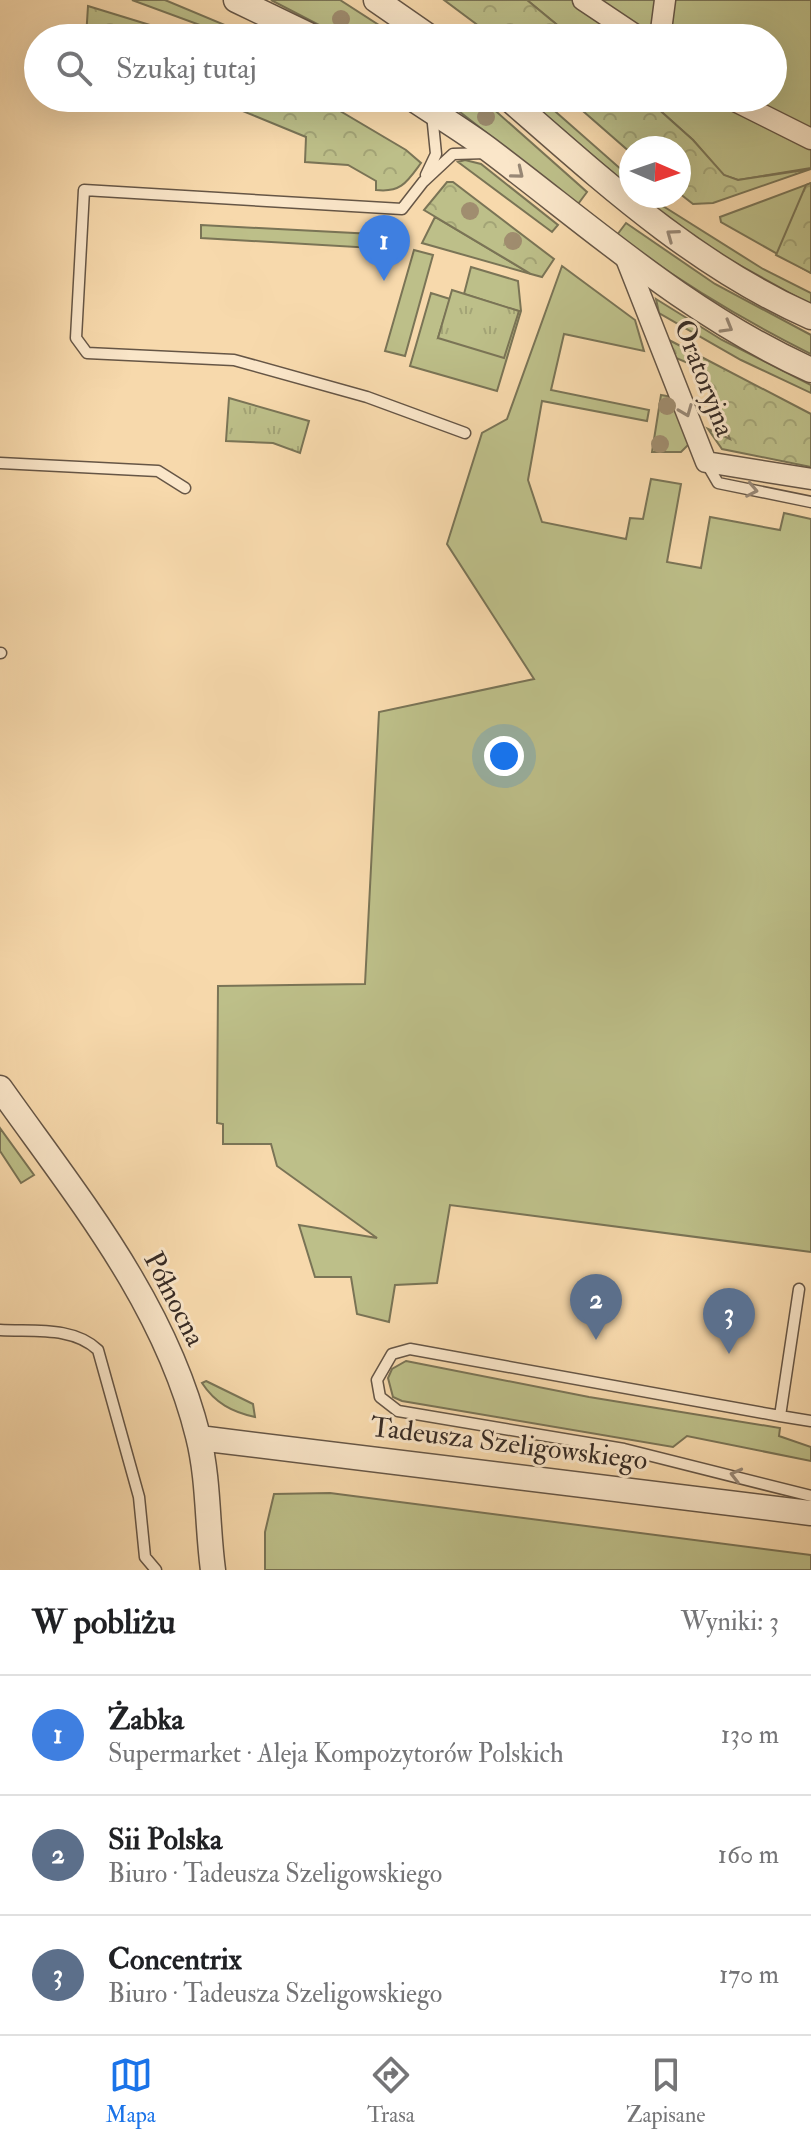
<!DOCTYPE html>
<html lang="pl">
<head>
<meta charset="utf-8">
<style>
	:root { --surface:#fff; --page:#f2f2f2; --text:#202124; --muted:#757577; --line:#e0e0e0; --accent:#1a73e8 }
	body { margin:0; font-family:"IM FELL Double Pica",serif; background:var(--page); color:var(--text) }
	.compass { position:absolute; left:619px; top:136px; width:72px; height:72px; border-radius:50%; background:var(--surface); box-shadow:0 8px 32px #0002; rotate:92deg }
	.you { position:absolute; left:504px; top:756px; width:28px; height:28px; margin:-20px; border:6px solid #fff; border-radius:50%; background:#1a73e8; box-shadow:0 0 0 12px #1a73e833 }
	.badge { display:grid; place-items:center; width:52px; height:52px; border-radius:50%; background:var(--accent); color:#fff; font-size:26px; font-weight:700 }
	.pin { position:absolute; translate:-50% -66px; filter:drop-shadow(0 2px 4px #0008) }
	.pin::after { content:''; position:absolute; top:42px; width:28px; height:24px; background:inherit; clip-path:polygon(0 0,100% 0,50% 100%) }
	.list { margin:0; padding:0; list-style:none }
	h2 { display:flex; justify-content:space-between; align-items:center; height:104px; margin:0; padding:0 32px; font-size:34px }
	h2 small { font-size:26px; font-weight:400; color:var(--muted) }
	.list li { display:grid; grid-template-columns:52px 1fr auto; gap:24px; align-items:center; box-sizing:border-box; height:120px; padding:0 32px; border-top:2px solid var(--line) }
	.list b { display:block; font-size:30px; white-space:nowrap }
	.list p { margin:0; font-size:26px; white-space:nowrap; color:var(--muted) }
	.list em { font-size:26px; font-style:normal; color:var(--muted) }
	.icon { flex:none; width:44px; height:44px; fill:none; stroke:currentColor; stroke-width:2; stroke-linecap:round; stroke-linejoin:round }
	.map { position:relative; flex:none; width:811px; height:1570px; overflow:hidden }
	.search { position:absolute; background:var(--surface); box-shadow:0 8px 32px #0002; left:24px; right:24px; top:24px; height:88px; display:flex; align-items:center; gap:20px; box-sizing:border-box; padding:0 28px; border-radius:44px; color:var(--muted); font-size:30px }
	.sheet { height:464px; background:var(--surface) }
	nav { display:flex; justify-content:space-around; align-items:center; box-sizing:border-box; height:112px; border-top:2px solid var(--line); background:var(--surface); font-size:22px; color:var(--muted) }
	nav a { display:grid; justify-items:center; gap:4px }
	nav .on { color:var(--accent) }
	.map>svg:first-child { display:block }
</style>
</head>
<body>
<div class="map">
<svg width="811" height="1570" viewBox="0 0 811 1570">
	<defs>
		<pattern id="forest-crowns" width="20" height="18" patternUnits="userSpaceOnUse" patternTransform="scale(2)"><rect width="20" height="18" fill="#bdbf89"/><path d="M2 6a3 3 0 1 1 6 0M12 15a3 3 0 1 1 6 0" fill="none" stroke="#a3a476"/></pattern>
		<pattern id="park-tufts" width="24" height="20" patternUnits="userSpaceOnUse" patternTransform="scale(2)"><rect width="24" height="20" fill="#bdbf89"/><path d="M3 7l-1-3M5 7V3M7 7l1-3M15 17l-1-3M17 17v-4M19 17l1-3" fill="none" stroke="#a3a476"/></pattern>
	</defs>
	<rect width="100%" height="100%" fill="#f7d9ac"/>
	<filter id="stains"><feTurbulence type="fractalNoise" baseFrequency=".0025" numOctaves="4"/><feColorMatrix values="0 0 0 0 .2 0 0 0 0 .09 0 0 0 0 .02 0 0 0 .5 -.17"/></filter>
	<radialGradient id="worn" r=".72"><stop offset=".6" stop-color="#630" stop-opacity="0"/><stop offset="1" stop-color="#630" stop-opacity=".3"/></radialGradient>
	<path fill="#bdbf89" stroke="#7a7456" stroke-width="2" d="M132,0H165L256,38H235Z
		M271,0H340L399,38H344Z
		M527,0H811V168L738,180L723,175L693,140L646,98H773V38H573Z
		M442,98H481L587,192L578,204Z
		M526,98H540L631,178L626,184Z
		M465,160L481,164L558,225L552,232L458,162Z
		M811,183V273L721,222L720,217Z
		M647,196L763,269L811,293V305L725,257L643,201Z
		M435,217L531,274L422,243Z
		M626,223L715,284L811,335V354C743,320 678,281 617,235Z
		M201,225L373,234V248L201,238Z
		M414,250L433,255L405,356L385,351Z
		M562,266L635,320L644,351L564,334L551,390L649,410L647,421L542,401L528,480L542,522L626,539L630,518L643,519L651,479L681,484L667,562L701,568L710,517L780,530L784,513L811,519V1252L450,1205L437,1283L395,1285L389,1322L357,1314L351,1277H315L299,1225L377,1238L277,1166L271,1144H223V1124L217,1123L218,986L365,984L379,712L534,679L447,544L482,433L507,419Z
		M471,267L518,281L521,311L497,391L410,366L431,293L450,299L438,338L518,311L464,294Z
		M656,299L722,340L811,385V393L741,360L659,313Z
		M661,395L672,397L690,443L681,452H652Z
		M0,1128L34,1175L21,1183L0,1151Z
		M406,1361L589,1397L780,1428L779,1436L811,1447V1461L687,1436L673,1447L402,1401L393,1397L388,1378L392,1369Z
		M206,1381L253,1404L255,1417C232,1412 215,1403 202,1383Z
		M330,1493L811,1555V1570H265V1532L274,1494Z"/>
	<path fill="url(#forest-crowns)" stroke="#7a7456" stroke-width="2" d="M444,0H527L573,38H495Z
		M88,6L176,33L188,38H86Z
		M211,98H318L406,150L421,163C407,182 401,193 376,190V181L348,165L305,162L306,137Z
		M568,98H646L693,140L724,175L738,180L811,169L713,203L693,204L679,193V148H631V153Z
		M447,182H453L554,259L542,277L531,274L424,210Z
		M811,183V273L776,255L806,185Z
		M669,340L811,414V467L722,449L708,429L730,439L700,368L676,358Z"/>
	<path fill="url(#park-tufts)" stroke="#7a7456" stroke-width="2" d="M452,290L519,311L504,358L438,338Z
		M229,398L309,421L300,453L273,443L226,441Z"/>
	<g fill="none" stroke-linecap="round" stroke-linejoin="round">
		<defs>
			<path id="service" d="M426,175L436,154L432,114
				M465,433L367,397L234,360L87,353L76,338L84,190L402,209L423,182L453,154L487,153
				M0,463L158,471L185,488
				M707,464L718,483L811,502
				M0,653H1
				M799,1289L780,1416L811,1421
				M0,1330C33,1332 73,1326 98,1350L139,1497L145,1557L156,1570
				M780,1416L410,1349L392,1354L377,1380L380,1397L398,1411L624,1449L811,1496"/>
			<path id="minor" d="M583,0L640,38
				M660,38L665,0
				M729,98L811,139
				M627,261L706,462L811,479"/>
			<path id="tertiary" d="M236,0L315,38
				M376,0L431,38
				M412,98C437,115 464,131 488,149C594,229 689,315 811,370
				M508,98C602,180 695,266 811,317
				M0,1088C78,1198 165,1303 198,1436C209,1479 207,1526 213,1570
				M199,1438L811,1513"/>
		</defs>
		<use href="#service" stroke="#665646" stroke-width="13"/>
		<use href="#minor" stroke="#665646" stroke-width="23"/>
		<use href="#tertiary" stroke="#665646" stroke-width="27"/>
		<use href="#service" stroke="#fae6c9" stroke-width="10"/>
		<use href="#minor" stroke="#fae6c9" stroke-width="20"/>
		<use href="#tertiary" stroke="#fae6c9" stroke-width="24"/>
	</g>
	<g fill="#a08d6f">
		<circle cx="341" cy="19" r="9"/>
		<circle cx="486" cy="117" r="9"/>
		<circle cx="470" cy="211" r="9"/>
		<circle cx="513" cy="241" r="9"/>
		<circle cx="667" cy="406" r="9"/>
		<circle cx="660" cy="444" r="9"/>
	</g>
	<defs><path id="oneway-chevron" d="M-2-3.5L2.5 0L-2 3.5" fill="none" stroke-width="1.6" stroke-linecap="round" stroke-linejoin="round" transform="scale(2)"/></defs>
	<g stroke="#988876">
		<use href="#oneway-chevron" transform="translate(518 173) rotate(39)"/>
		<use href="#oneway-chevron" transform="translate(672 235) rotate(-144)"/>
		<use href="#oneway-chevron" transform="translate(727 327) rotate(30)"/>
		<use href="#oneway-chevron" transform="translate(686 411) rotate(68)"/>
		<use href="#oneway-chevron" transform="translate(752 490) rotate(11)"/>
		<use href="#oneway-chevron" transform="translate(736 1475) rotate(-166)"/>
	</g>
	<g text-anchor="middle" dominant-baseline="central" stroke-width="6" stroke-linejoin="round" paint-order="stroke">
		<g font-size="28" fill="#362a24" stroke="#fae6c9">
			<text transform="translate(704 378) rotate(69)">Oratoryjna</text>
			<text transform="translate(174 1299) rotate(63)">Północna</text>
			<text transform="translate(509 1444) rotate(7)">Tadeusza Szeligowskiego</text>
		</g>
	</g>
	<rect width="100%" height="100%" filter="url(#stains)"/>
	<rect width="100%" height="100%" fill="url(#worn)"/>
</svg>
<svg class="compass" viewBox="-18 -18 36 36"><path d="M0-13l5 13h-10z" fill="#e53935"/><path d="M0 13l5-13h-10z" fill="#757577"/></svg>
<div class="you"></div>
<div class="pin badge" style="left:384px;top:281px;background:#3f7fe0">1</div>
<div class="pin badge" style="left:596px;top:1340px;background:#5c6f8a">2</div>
<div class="pin badge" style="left:729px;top:1354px;background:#5c6f8a">3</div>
<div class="search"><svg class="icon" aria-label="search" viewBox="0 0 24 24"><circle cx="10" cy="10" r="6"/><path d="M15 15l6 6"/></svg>Szukaj tutaj</div>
</div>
<section class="sheet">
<h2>W pobliżu<small>Wyniki: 3</small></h2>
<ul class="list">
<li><span class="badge" style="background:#3f7fe0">1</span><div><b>Żabka</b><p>Supermarket · Aleja Kompozytorów Polskich</p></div><em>130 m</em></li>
<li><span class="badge" style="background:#5c6f8a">2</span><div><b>Sii Polska</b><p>Biuro · Tadeusza Szeligowskiego</p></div><em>160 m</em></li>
<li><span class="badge" style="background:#5c6f8a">3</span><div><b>Concentrix</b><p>Biuro · Tadeusza Szeligowskiego</p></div><em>170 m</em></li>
</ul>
</section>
<nav>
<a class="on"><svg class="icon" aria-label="map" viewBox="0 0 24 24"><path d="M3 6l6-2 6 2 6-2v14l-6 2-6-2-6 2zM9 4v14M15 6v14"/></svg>Mapa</a>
<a><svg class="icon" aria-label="directions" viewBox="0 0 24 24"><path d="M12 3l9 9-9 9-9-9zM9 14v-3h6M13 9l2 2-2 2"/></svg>Trasa</a>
<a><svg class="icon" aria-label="saved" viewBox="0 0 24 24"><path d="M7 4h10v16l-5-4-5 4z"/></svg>Zapisane</a>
</nav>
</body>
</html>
